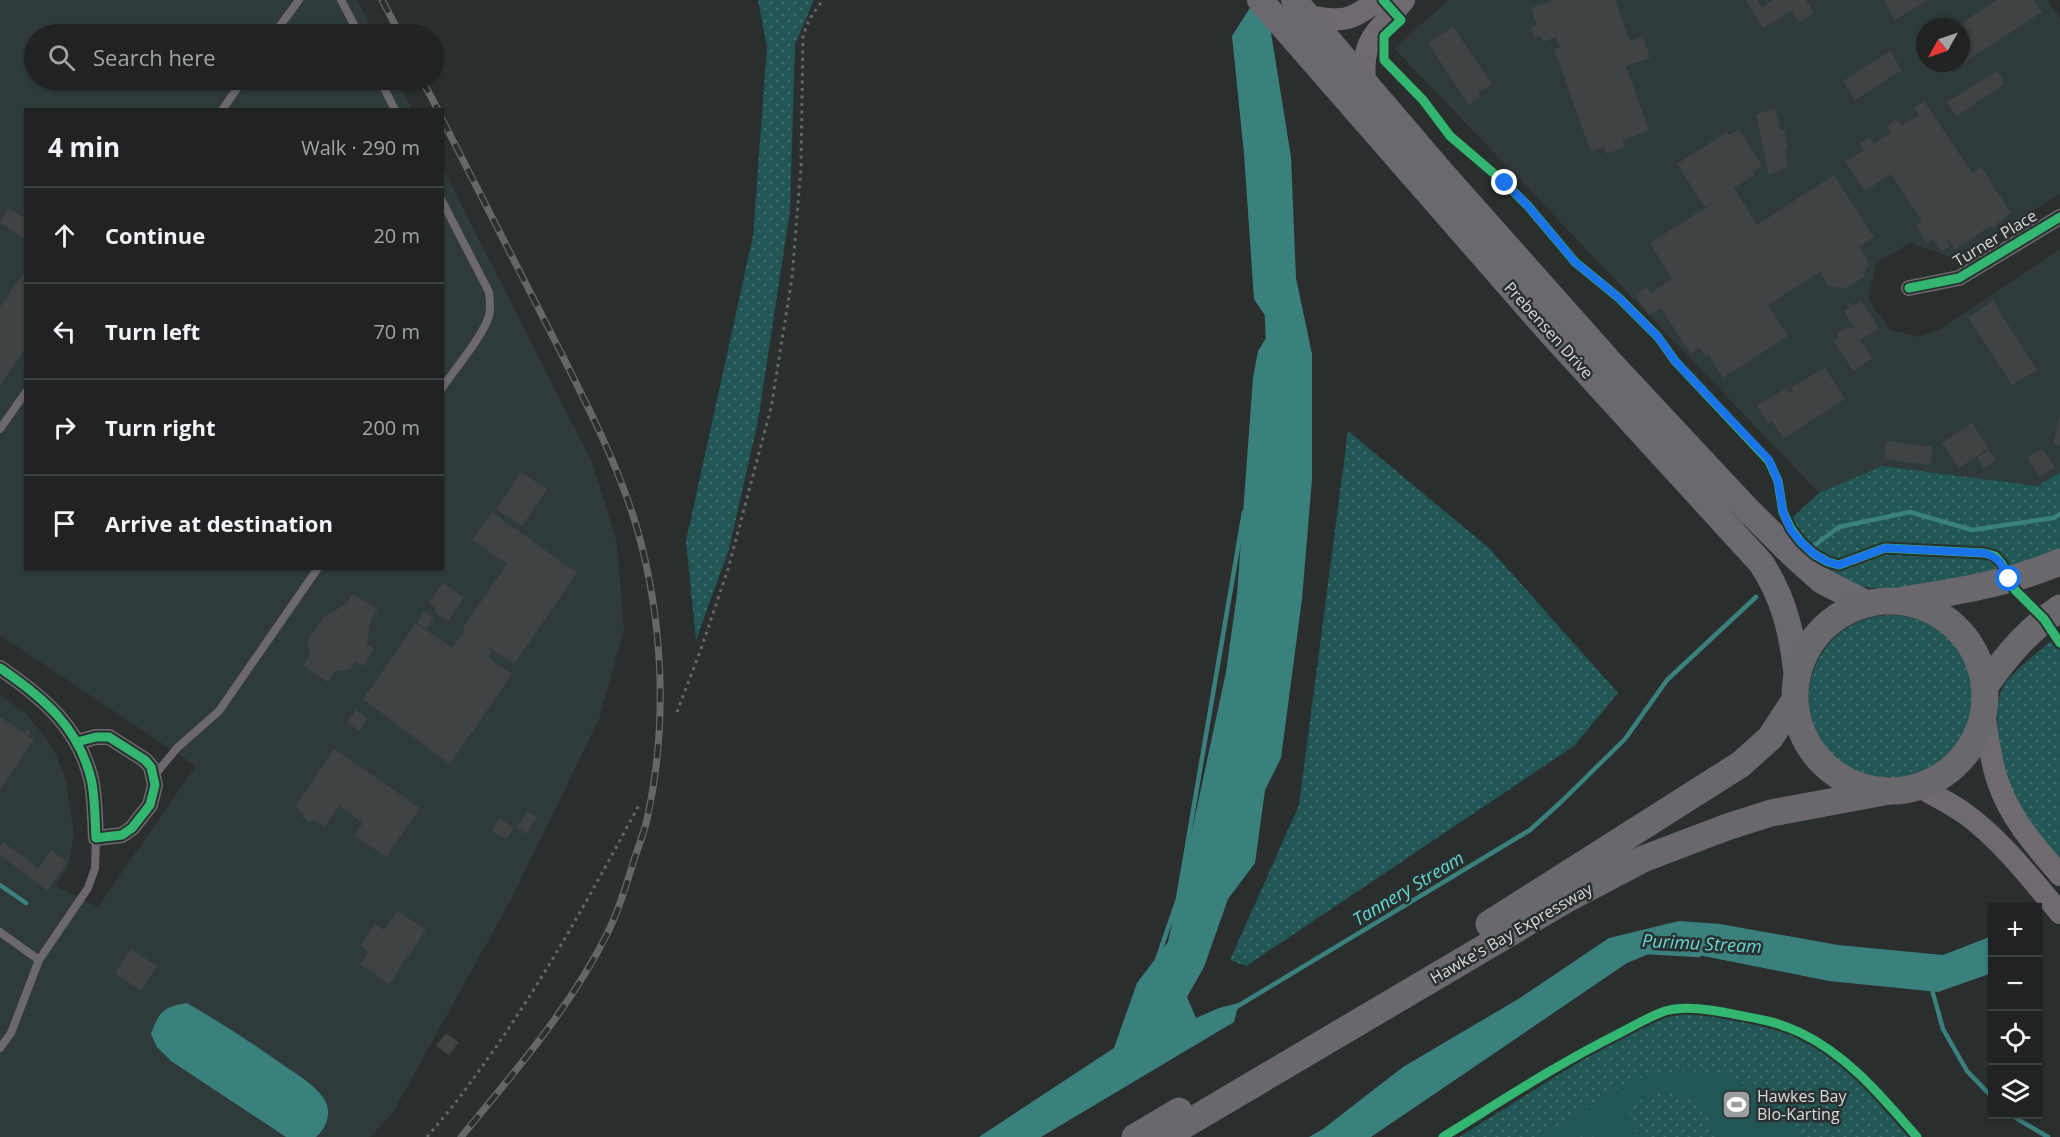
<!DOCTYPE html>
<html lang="en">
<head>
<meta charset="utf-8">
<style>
	:root { --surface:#202322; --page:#282b2a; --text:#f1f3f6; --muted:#a2a4a5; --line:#3d4040 }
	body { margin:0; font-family:"Open Sans",sans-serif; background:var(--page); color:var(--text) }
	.controls { position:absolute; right:18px; bottom:18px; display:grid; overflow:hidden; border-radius:0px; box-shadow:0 2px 4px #0004 }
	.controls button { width:54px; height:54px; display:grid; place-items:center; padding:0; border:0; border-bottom:2px solid var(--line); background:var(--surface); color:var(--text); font:30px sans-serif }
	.compass { position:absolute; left:1916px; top:18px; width:54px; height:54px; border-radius:50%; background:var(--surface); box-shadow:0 2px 4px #0004; rotate:230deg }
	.stop { position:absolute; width:18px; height:18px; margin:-14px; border:4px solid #1a73e8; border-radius:50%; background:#fff }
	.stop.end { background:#1a73e8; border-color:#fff; box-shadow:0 2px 6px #0008 }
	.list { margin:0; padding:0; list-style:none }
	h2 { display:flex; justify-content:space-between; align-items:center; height:78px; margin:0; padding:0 24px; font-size:26px }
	h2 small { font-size:20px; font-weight:400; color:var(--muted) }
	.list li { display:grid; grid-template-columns:39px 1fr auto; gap:18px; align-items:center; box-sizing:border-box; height:96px; padding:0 24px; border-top:2px solid var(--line) }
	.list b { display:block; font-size:22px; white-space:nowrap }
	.list em { font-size:20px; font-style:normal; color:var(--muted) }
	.icon { flex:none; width:33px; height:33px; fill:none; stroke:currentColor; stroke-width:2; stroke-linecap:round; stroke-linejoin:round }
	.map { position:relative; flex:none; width:2060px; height:1137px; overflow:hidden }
	.search { position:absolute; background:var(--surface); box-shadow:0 2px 4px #0004; left:24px; top:24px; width:420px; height:66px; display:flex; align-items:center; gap:15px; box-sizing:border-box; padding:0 21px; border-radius:33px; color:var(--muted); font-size:22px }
	.panel { position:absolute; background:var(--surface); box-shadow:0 2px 4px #0004; left:24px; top:108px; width:420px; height:462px; border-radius:0px }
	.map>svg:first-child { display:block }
</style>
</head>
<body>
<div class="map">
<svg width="2060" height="1137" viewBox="0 0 2060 1137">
	<defs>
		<pattern id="grass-dots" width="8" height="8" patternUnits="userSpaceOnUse" patternTransform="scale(1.5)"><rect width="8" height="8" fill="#215654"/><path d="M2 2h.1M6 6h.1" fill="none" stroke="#406e6c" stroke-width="1.8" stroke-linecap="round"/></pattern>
	</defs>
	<rect width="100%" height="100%" fill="#2a2f2e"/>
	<path fill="#2e3b3a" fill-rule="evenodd" d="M0,0H357L374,34H34V80H397L412,109L26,110V568H442L443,169L592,462L617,543L624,631L599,719L514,894L392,1114L370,1137H0V695L25,713L45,737L55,753L66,780L74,834L69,865L55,886L98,907L196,766L0,635Z
		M1449,0H2048L2060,18V194L1956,259L1910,243L1877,262L1868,299L1890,330L1919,337L1939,330L2060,249V472L2038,486L1882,466L1819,493L1394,48ZM1925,27H1961V63H1925Z"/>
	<path fill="url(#grass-dots)" d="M758,0H814L795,44L790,210L758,421L729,549L696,640L686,541L753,236L767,47Z
		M1348,431L1489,548L1618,693L1574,746L1246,966L1230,960L1299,805Z
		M1882,466L2038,486L2060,472V551L1992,573L1890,589L1870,588L1850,584L1819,564L1779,530L1819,493Z
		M1809 697a82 82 0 1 1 164 0a82 82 0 1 1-164 0Z
		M2060,634V862C2046,843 2028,824 2017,803C2003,773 1989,719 2003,687C2008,675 2048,643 2060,634Z
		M1668,1006L1767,1019L1862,1073L1917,1137H1459Z"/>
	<path fill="#215654" d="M1681,1071C1692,1072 1704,1071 1714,1073C1750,1080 1783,1106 1802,1137H1715C1702,1065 1612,1097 1631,1127C1634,1131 1641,1134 1646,1137H1595L1586,1135L1579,1137H1540L1612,1091L1649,1074Z"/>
	<path fill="#3a807d" d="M1255,0L1268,14L1291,157L1296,278L1312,354V479L1302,599L1281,758L1265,790L1255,863L1228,899L1204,967L1187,997L1196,1018L1219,1008L1239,1003L1234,1022L1041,1137H979L1114,1048L1137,983L1168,942L1226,672L1237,594L1253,378L1258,351L1270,332L1266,317L1254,299L1244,154L1232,36Z
		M1679,921L1720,924L1838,945L1943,955L1992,936V973L1938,992L1829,981L1663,948L1627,963L1371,1137H1309L1323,1129L1403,1067L1520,998L1609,938Z
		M187,1003C221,1023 254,1044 286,1067C298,1075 313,1084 322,1096C333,1109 328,1127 316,1137H286L171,1061L157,1047L151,1034C159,1011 164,1007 187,1003Z"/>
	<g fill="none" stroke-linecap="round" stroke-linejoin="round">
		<path stroke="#3a807d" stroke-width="4.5" d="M1267,316L1268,341
			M1815,545L1839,527L1910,512L1972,530L2053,518L2060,514
			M0,885L26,903
			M1647,952L1699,955
			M1157,960L1178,899L1244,512
			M1931,986L1943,1029L1967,1071L1992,1097
			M1233,1009L1530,830L1561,802L1625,739L1667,680L1756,597
			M2009,1114L2048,1137"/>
	</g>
	<path fill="#3f4343" d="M1555,0H1615L1630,41L1643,36L1650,58L1626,66L1649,131L1622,140L1625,147L1606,154L1604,147L1591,152L1554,49L1560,47L1556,37L1543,42L1541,36L1535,38L1531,27L1537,25L1531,8Z
		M1748,0H1757L1762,7L1773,0H1806L1814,13L1799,22L1791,11L1763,28L1746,1Z
		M1883,0H1927L1895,20Z
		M1997,0H2034L2042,12L1947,74L1940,63H1961V27H1955Z
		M1453,27L1492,84L1478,93L1481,97L1469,105L1428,43Z
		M1890,51L1902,70L1855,100L1843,81Z
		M1997,71L2005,84L1956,116L1947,102Z
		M1924,101L1972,173L1981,167L2011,213L1992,228L1990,226L1955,250L1949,240L1947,241L1950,246L1942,251L1933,239L1927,243L1916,226L1922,222L1891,174L1865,191L1845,162L1864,150L1860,143L1870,137L1874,144L1891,132L1887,126L1896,119L1898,122L1901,120V126L1919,115L1914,108Z
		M1775,109L1780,130L1784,129L1788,149L1785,150L1788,166L1769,175L1756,114Z
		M1739,129L1762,166L1753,172L1754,175L1734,188L1757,225L1834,175L1874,237L1859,247L1868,260L1867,263L1869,264V267L1866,266L1864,277L1845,289L1828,286L1820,272L1768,305L1788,336L1723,378L1709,355L1706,357L1700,348L1691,354L1661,308L1649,315L1635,295L1647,287L1651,293L1672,279L1650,243L1713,203L1712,202L1705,207L1677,164L1727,132L1729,135Z
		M9,208L26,219V240L0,222Z
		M26,270V348L0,385V307Z
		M1861,301L1879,328L1860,340L1872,358L1853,371L1833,340L1839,337L1837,334L1849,326L1851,329L1854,327L1844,311L1849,308L1847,304L1850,302L1852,306Z
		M1993,301L2037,370L2012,385L1968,317Z
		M1825,368L1845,399L1783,439L1772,421L1768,423L1757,406L1786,388L1789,393L1793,390L1791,387Z
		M2059,418H2060V445L2053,444Z
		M1972,423L1989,448L1959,468L1942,443Z
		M1886,441L1933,447L1930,465L1884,459Z
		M2042,448L2055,467L2040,476L2027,458Z
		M1989,450L1996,460L1984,468L1977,458Z
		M521,472L547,489L522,526L496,509Z
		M492,512L577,573L514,664L490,648L489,650L492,652L488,658L512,674L450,764L363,699L416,623L452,648L465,630L462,629L507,564L472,540Z
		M443,583L464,597L448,621L434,612L436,608L429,603Z
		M353,594L378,610L370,621L367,644L374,649L363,666L356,661L350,670L335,671L328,682L303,666L310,655L307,640L325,616L346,604Z
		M425,611L434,618L426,629L417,622Z
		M356,710L368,719L359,731L347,722Z
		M0,717L24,733L27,729L31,732L28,736L34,740L0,789Z
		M334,749L420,808L386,857L354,835L363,823L339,806L324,827L312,819L310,823L302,817L304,814L295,807Z
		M528,812L537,818L526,834L517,827Z
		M500,818L514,828L506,840L491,830Z
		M3,842L38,868L51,850L67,862L48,891L0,855V846Z
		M398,911L426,930L389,984L360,964L369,952L360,945L375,924L384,930Z
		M131,949L157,966L141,991L115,973Z
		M446,1033L459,1042L449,1055L436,1046Z"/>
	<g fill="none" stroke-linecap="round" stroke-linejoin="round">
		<path stroke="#666568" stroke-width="3" stroke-dasharray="3 4.5" stroke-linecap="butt" d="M677,712L701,649L728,569L771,408L792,278L801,166L803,35L810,18L823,0
			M427,1137C442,1119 457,1102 470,1083C535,996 588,900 639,805"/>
		<path stroke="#6c686e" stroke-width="8" d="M341,0L359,34
			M274,34L299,0
			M380,80L395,110
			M222,110L243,80
			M442,201L489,292C490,300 491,308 489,316C483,336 455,369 442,388
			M0,429L26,392
			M153,777L177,748L219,711L318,568
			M0,932L39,960
			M0,1048L11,1033L39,960L88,888L95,868L96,838"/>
		<path stroke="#6c686e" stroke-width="16" d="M1909,288L1959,278L2060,217
			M0,668C44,698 80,728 92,783C95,801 95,820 96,838L122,835L132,828L150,805L155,785L151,767L145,760L109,737H96L77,742"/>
		<path stroke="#6e6a70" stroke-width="22" d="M1307,16C1343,22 1349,22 1378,0
			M1365,83C1361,35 1378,34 1404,0
			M1984,713C1988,736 1990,760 1998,782C2010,818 2035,846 2060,875
			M1919,786C1934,796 1952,804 1967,815C2003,842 2031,879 2060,913"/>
		<path stroke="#6b696f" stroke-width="26" d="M1260,0L1549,331L1761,563C1785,599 1793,637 1797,679
			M1294,0L1442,173L1608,360L1749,511L1791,553L1822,581L1868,604"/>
		<path stroke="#6a686c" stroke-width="27" d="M1902,600C1956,592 2010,583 2060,562
			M1795 696a95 95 0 1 1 190 0a95 95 0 1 1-190 0Z
			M1985,686C2008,654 2027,631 2060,608
			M1489,924L1741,764L1770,738L1795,700
			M1135,1137L1179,1111
			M1164,1137L1567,899L1643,859L1727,827L1771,813L1884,792"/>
		<defs>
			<path id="rail" d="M382,0L400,34
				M422,80L438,110
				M442,119C479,191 515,263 552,335C583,397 616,459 636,525C663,617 668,721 648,815C645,831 638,847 633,863C626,886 619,910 608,932C571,1007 514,1073 461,1137"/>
		</defs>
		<use href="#rail" stroke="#666668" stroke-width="7"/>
		<use href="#rail" stroke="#29302f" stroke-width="4.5" stroke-dasharray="14" stroke-linecap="butt"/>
		<defs>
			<path id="cycleway" d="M1383,0L1401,20L1384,36V60L1423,100L1450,136L1505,183L1528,206L1575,262L1619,298L1658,337L1675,361L1769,461L1778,481L1783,512L1791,529L1801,542L1814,554L1828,562L1839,565L1885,548L1984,553L1995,556L2002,564L2015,590L2044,619L2060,643
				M1909,288L1959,278L2060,217
				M0,668C44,698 80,728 92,783C95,801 95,820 96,838L122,835L132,828L150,805L155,785L151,767L145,760L109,737H96L77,742
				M1443,1137C1500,1102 1556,1065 1616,1035C1632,1027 1648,1017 1665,1011C1686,1005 1712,1010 1733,1014C1755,1018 1778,1022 1799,1032C1848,1055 1882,1097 1917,1137"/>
		</defs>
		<use href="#cycleway" stroke="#29302f" stroke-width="13"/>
		<use href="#cycleway" stroke="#33b770" stroke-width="9"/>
	</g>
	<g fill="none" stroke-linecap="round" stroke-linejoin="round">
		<path stroke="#1a73e8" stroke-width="8" d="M1505,183L1528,206L1575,262L1619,298L1658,337L1675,361L1769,460L1778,481L1783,512L1791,530L1801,542L1814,554L1828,562L1839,565L1885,548L1984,553C2000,558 2002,564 2009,579"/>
	</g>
	<defs>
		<symbol id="stadium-square" viewBox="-11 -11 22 22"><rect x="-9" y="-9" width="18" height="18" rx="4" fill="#9a9f9e" stroke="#29302f"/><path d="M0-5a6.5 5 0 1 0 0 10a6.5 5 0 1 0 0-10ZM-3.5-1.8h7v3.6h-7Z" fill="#fff"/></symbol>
	</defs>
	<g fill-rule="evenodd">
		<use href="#stadium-square" x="1720" y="1088" width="33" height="33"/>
	</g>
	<g text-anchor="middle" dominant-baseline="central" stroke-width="5" stroke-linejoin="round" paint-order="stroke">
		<g font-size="16" fill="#d7dbdb" stroke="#29302f">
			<text transform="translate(1995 238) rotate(-31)">Turner Place</text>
			<text transform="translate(1549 330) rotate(48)">Prebensen Drive</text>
			<text transform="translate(1511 933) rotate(-30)">Hawke's Bay Expressway</text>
		</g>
		<g font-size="16" fill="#d7dbdb" stroke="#29302f" text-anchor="start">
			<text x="1757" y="1096">Hawkes Bay<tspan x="1757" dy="18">Blo-Karting</tspan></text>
		</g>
		<g font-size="18" font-style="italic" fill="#63d7d2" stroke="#29302f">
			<text transform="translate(1408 888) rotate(-31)">Tannery Stream</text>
			<text transform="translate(1702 943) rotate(3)">Purimu Stream</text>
		</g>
	</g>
</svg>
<div class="controls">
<button>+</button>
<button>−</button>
<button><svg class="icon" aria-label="locate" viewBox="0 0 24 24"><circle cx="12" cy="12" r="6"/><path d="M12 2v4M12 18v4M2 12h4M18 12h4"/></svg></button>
<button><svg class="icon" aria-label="layers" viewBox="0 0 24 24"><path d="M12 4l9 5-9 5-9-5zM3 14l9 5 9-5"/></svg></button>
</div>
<svg class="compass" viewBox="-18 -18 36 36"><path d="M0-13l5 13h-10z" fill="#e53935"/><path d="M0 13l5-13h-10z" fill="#a2a4a5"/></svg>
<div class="stop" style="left:2009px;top:579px"></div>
<div class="stop end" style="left:1505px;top:183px"></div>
<div class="search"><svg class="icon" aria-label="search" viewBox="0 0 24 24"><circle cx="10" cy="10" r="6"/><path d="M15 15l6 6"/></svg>Search here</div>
<section class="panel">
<h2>4 min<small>Walk · 290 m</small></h2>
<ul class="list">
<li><svg class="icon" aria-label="ahead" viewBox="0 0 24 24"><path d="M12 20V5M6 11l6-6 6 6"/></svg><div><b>Continue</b></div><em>20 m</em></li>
<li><svg class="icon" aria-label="left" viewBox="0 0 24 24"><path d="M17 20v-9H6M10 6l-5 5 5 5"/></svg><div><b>Turn left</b></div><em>70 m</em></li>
<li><svg class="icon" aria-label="right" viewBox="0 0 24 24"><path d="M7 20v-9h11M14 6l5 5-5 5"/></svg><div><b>Turn right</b></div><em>200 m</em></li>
<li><svg class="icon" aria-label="arrive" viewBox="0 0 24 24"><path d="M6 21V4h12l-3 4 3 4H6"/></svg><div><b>Arrive at destination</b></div></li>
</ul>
</section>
</div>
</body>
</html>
